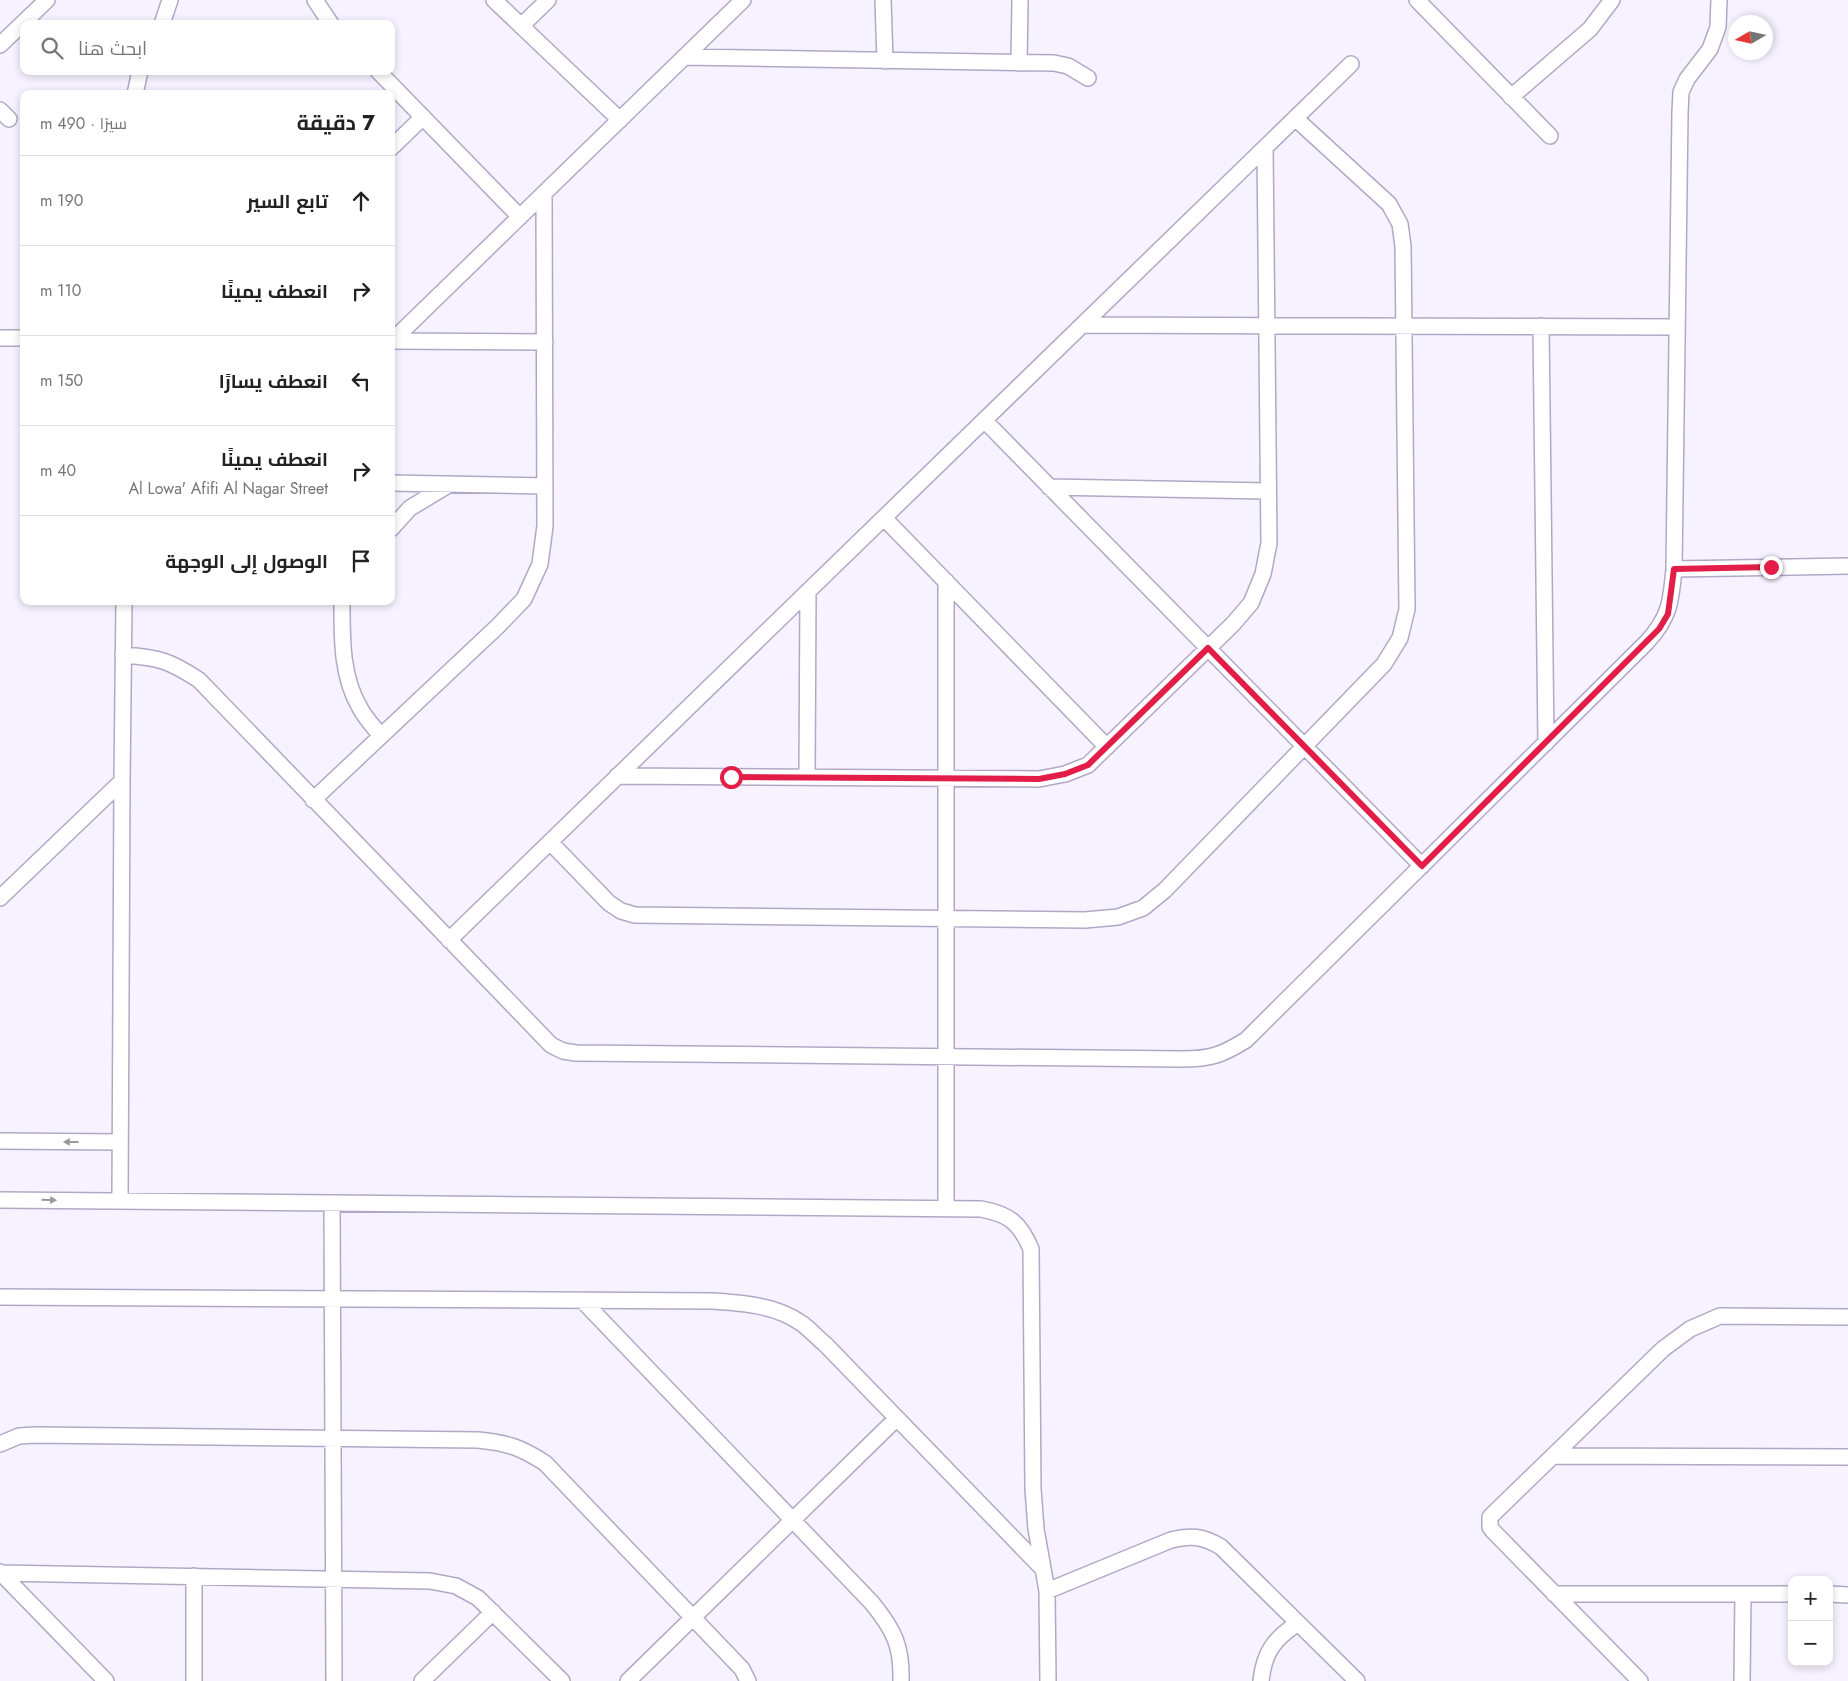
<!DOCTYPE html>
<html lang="ar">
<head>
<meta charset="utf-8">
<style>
	:root { --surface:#fff; --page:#f2f2f2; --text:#222; --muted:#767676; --line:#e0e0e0 }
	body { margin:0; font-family:Jost,Cairo,sans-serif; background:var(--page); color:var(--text); direction:rtl }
	.controls { position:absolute; right:15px; bottom:15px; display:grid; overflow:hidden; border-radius:10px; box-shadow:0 2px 8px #0003 }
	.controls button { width:45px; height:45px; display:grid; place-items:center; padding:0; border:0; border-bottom:1px solid var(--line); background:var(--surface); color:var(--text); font:25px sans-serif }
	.compass { position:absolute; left:1728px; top:15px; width:45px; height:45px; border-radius:50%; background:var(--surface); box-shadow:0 2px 8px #0003; rotate:261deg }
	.stop { position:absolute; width:15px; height:15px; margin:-11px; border:4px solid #e11d48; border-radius:50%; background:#fff }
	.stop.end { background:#e11d48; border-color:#fff; box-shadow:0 1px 5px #0008 }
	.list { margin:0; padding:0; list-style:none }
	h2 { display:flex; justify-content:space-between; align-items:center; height:65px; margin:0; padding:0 20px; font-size:21px }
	h2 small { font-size:16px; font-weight:400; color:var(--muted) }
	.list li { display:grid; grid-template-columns:32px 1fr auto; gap:15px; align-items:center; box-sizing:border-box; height:90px; padding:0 20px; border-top:1px solid var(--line) }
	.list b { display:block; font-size:19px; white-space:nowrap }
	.list p { margin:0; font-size:16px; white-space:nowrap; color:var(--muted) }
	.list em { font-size:16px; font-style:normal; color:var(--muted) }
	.icon { flex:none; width:28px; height:28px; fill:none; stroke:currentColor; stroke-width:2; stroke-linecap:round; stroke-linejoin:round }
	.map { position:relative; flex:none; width:1848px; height:1681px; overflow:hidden; direction:ltr }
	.search { position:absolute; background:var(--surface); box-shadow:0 2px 8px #0003; left:20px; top:20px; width:375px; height:55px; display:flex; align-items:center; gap:12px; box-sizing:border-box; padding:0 18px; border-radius:10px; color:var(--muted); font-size:19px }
	.panel { position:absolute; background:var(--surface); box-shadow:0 2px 8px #0003; left:20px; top:90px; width:375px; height:515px; border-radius:10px; direction:rtl }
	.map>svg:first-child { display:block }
</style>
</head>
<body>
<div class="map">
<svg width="1848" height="1681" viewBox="0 0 1848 1681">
	<rect width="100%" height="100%" fill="#f6f2ff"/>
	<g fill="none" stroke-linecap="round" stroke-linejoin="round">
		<defs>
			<path id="street" d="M315,0L331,24
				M494,0L620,120
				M883,0L885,61
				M1417,0L1550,136
				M162,24L170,0
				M521,26L548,0
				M0,45L47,0
				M684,57L1054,63L1068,66L1088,78
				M1019,63L1020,0
				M378,71L520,217
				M135,94L140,71
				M1511,97L1590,29L1612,0
				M0,110L9,119
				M391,148L423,117
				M1082,325L1677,327
				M1541,326L1546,743
				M0,338H24
				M391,341L545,342
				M392,341L743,0
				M984,420L1422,866
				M391,483L545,486
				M1049,487L1268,491
				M884,518L1107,747
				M391,529L410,508L450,484
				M1674,569L1848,566
				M342,601C342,637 341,676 360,708C365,718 374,727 381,736
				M123,655C158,657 170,661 199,680L551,1045L563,1051L576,1053L1182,1059C1211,1059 1222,1055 1246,1040L1647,642C1670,617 1671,601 1674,569L1680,113L1681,92L1687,79L1710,49L1718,27L1719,0
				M617,776L1039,779L1065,774L1088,765L1233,624L1251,603L1263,574L1269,543L1265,148
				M807,777L808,591
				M313,800L498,626L524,599L540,564L545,526L544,194
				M550,842L609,903L621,911L635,915L1085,920L1118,917L1143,908L1165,890L1384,664L1400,638L1407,609L1403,246L1400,224L1389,204L1295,118
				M0,898L122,781
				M449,940L1351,64
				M0,1141L120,1142
				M0,1200L981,1209C1009,1214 1020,1223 1031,1249L1033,1489L1036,1529L1047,1591L1048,1681
				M120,1201L122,781L124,601
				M332,1203L334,1681
				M946,1208V581
				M0,1297L712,1301C743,1303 775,1305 801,1323C810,1329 817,1338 825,1344L1043,1569
				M582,1300L872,1603C894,1630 902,1646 901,1681
				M0,1444L19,1436L35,1435L478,1440C508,1443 520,1447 545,1463L742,1669L748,1681
				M1553,1456L1848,1457
				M0,1572L106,1681
				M1,1573L430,1581L456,1586L478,1598L562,1681
				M1047,1591L1171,1540C1190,1535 1203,1536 1221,1547L1357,1681
				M1554,1594H1792
				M1829,1594L1848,1595
				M194,1681V1576
				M422,1681L493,1612
				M628,1681L896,1419
				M1261,1681C1264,1652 1274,1639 1298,1623
				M1640,1681L1493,1531L1490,1527V1517L1663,1349L1690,1329L1720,1316L1848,1317
				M1742,1681L1743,1594"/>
		</defs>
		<use href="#street" stroke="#b2a8c6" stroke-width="18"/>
		<use href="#street" stroke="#fff" stroke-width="15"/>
	</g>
	<defs><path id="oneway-solid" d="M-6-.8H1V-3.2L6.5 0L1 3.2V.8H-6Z" transform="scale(1.25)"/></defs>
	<g fill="#9a989d">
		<use href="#oneway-solid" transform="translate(71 1142) rotate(-180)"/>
		<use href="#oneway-solid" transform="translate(49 1200) rotate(1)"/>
	</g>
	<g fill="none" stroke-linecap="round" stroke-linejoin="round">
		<path stroke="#e11d48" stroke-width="6" d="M731,777L1039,779L1065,774L1088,765L1208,648L1422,866L1659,629L1668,614L1674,569L1771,567"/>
	</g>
</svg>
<div class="controls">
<button>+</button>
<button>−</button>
</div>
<svg class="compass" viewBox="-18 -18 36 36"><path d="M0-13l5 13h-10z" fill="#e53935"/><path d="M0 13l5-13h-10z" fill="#767676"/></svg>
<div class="stop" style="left:731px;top:777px"></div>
<div class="stop end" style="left:1771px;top:567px"></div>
<div class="search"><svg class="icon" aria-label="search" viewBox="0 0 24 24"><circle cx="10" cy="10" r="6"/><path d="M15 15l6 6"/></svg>ابحث هنا</div>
<section class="panel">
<h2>7 دقيقة<small>سيرًا · 490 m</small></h2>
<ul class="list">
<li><svg class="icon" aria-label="ahead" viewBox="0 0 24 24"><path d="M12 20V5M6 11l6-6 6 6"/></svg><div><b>تابع السير</b></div><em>190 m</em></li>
<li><svg class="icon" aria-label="right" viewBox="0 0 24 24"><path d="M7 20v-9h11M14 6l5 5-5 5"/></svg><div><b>انعطف يمينًا</b></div><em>110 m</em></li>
<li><svg class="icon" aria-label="left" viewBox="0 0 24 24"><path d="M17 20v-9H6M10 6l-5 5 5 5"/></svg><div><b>انعطف يسارًا</b></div><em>150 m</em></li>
<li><svg class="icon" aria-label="right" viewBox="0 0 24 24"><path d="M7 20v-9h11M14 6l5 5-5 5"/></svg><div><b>انعطف يمينًا</b><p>Al Lowa' Afifi Al Nagar Street</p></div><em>40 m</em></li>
<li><svg class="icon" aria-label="arrive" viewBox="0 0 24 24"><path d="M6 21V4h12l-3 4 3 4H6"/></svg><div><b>الوصول إلى الوجهة</b></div></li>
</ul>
</section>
</div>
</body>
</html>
